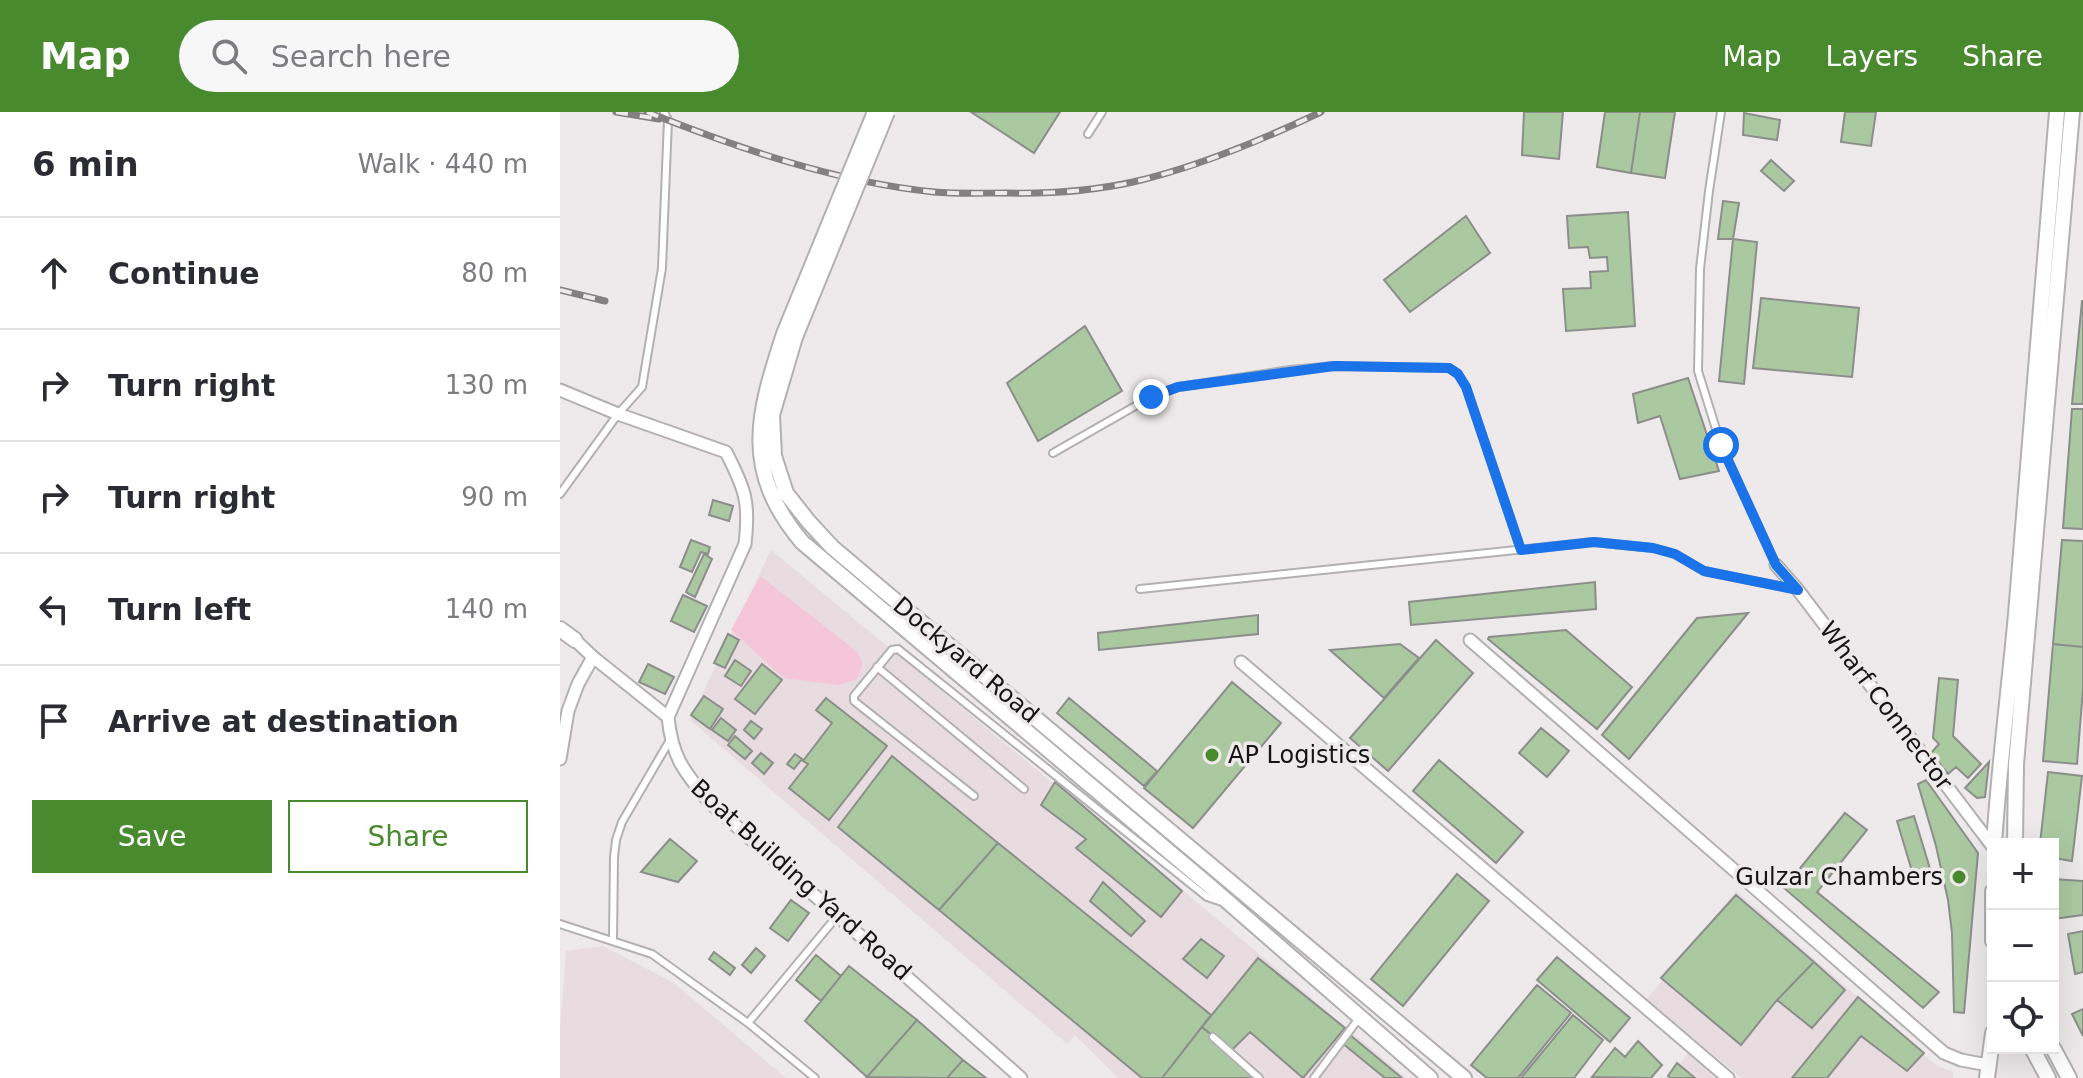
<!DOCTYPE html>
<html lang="en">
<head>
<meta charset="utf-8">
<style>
	:root { --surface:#fff; --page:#f7f7f7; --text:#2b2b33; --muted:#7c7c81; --line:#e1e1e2; --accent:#488a2d }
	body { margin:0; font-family:"DejaVu Sans",sans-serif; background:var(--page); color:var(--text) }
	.controls { position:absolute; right:24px; bottom:24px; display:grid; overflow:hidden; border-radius:0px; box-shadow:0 8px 32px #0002 }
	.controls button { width:72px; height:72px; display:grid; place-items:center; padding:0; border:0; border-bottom:2px solid var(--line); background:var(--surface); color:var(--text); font:40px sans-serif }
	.stop { position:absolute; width:24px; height:24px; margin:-18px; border:6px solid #1a73e8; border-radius:50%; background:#fff }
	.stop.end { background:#1a73e8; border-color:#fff; box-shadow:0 2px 8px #0008 }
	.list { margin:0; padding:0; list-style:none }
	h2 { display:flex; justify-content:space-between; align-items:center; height:104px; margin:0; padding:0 32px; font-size:34px }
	h2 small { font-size:26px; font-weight:400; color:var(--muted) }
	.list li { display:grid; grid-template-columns:52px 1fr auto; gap:24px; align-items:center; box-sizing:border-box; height:112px; padding:0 32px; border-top:2px solid var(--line) }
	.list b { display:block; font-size:30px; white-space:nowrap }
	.list em { font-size:26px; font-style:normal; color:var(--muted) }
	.actions { display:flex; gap:16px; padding:24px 32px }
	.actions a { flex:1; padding:18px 0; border:2px solid var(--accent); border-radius:0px; text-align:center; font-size:28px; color:var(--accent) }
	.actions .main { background:var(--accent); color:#fff }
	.icon { flex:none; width:44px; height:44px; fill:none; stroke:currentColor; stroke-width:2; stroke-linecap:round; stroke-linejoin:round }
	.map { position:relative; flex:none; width:1523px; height:966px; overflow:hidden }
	header { display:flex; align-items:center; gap:48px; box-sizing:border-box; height:112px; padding:0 40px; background:var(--accent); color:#fff }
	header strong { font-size:38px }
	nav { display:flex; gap:44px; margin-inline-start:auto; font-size:28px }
	.search { width:560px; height:72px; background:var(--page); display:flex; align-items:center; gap:20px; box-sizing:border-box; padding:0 28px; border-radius:44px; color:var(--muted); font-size:30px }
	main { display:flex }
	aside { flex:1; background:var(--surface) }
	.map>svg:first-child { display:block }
</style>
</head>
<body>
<header>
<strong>Map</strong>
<div class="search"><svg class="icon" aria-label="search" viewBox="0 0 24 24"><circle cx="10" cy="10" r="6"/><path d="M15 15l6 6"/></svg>Search here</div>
<nav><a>Map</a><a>Layers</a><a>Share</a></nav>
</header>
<main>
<aside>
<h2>6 min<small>Walk · 440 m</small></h2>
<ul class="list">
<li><svg class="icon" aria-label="ahead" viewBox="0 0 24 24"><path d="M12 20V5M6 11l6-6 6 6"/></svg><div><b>Continue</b></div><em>80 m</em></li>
<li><svg class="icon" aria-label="right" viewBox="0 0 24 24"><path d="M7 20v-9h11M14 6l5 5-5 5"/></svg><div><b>Turn right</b></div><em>130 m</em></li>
<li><svg class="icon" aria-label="right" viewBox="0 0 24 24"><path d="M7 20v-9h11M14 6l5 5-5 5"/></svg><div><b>Turn right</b></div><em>90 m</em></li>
<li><svg class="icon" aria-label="left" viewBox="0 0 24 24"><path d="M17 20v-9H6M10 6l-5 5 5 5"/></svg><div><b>Turn left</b></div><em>140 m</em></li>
<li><svg class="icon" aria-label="arrive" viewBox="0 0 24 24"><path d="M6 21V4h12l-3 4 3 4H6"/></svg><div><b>Arrive at destination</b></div></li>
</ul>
<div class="actions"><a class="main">Save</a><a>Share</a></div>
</aside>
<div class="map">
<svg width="1523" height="966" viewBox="0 0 1523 966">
	<rect width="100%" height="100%" fill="#eeeaeb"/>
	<path fill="#e8dce0" d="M211,438L703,845L846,966H558L515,923L507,932L130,608Z
		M1176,779L1377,954L1393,960V966H1182L1086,888Z
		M43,834L114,871L226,966H0V917L6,839Z
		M1129,940L1159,966H1108Z"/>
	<path fill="#f5c5d8" d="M200,464L296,539C305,550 302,556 297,567L279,573L224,566L171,518Z"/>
	<path fill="#abc9a1" stroke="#8c8e8b" stroke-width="2" d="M411,0H500L474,41Z
		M964,0H1003L999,47L962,43Z
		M1045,0H1080L1071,61L1037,55Z
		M1080,0H1115L1105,66L1071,61Z
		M1285,0H1316L1311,34L1281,30Z
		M1184,1L1220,8L1217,28L1183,23Z
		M1211,48L1234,69L1224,79L1201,59Z
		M1163,89L1179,91L1173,127H1158Z
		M1068,100L1075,214L1006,219L1003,177L1031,176L1030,160L1048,159L1047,145L1030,146L1028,135L1009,136L1007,104Z
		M906,104L930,141L850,200L824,168Z
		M1173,127L1197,130L1184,272L1159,269Z
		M1201,186L1299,196L1292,265L1193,256Z
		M1522,189H1523V292H1512Z
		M525,214L562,279L478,329L447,271Z
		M1128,266L1159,359L1120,367L1100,304L1078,311L1073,282Z
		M1512,297H1523V417L1503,416Z
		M153,388L173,394L169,409L149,403Z
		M131,428L150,435L148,442L141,440L132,460L120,455Z
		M1502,428L1523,429V535L1493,532Z
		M144,442L152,447L135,485L126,480Z
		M1035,470L1036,497L851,513L849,490Z
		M123,483L147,494L134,520L111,509Z
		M1188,501L1069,647L1042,623L1137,506Z
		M698,503V522L539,538L538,521Z
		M1006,518L1072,575L1037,617L928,527L929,525Z
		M168,522L179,528L165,556L154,551Z
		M876,528L913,561L828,659L790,626Z
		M840,532L859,546L824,586L770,538Z
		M1493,532L1523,535V577L1517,652L1483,649Z
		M175,548L191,559L181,574L165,564Z
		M88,552L114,565L105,582L79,570Z
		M202,552L222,568L195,602L175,587Z
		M1379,566L1398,568L1393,624L1421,652L1408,666L1396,655L1388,662L1371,641L1379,632L1373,626Z
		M672,570L721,611L633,716L584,676Z
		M144,584L163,597L150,617L131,603Z
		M266,586L327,634L269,708L229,676L248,652L243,649L272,611L256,598Z
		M509,586L597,659L584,674L497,601Z
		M161,606L176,618L168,629L152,618Z
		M191,609L202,617L194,627L184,618Z
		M981,616L1009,639L987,665L959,641Z
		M175,624L192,639L185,647L168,633Z
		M201,641L213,651L204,662L192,651Z
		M235,642L242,647L234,657L227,652Z
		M332,644L438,731L379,798L278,715Z
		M879,648L963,720L936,751L853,679Z
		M1429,650L1425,685L1417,686L1405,676Z
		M1488,660L1522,664L1512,749L1493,746V732H1480Z
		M1366,668L1418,741L1404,901L1394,900L1392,821L1388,788L1376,734L1358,672Z
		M495,670L622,779L601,805L516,736L526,727L481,693Z
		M1285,701L1307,718L1257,780L1379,880L1363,896L1224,776Z
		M1354,704L1371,760L1354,766L1337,709Z
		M110,727L137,749L118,770L81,760Z
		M438,731L651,903L602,966H582L379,798Z
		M897,762L929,789L843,894L811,867Z
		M1493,767L1523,769V803L1493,807Z
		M543,770L585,809L571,824L530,789Z
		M1176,783L1254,850L1217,888L1181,933L1101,866Z
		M231,788L249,801L228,829L210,816Z
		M1523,819V860L1515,862L1508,822Z
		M641,827L664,844L647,866L623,847Z
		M196,836L205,844L191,861L182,853Z
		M154,840L175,856L170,863L149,847Z
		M256,843L281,864L261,889L236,868Z
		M997,845L1070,906L1050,930L977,868Z
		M698,846L785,916L743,966L690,920L671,939L642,915Z
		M1254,850L1285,878L1252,916L1217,888Z
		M289,854L357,908L307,965L245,909Z
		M977,873L1011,901L958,966H927L911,953Z
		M1298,885L1364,941L1347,959L1301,924L1267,966H1232Z
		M1523,897V924L1512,902Z
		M1013,903L1043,928L1014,966H961Z
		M357,908L403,948L387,966L307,965Z
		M642,915L703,966H602Z
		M790,923L842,966H825L782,931Z
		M1078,929L1102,953L1091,966L1032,965L1055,936L1065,945Z
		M403,948L426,966H387Z
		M1117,951L1135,966H1111L1108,964Z"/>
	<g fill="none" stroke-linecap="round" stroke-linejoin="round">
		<defs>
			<path id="service" d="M1161,0L1149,79L1140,157L1138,259L1161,333L1216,453
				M528,22L542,0
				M493,341L591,285L618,275L730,258L774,254L889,256L898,262L906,275L961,438
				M0,382L58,302L82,275L102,156L108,8L104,0
				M580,477L1034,430L1093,436L1115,442L1144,459L1234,477
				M317,555L464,677
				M414,684L294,589V584L332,538L338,537L647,785L662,790
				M0,812L92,842L188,911L255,966
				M53,828L54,745L56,728L62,710L110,628
				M188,911L278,803
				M653,925L699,966
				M754,966L800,905"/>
			<path id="minor" d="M0,278L58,302L166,340C185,377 190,390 185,432L108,605C112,646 124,659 149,690L461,966
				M1216,453L1238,478L1433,735
				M910,528L1384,941L1401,948L1428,953
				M33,545L108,605
				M681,550L1168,966
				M0,647L8,599L18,572L33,545L15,528"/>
			<path id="tertiary" d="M224,222C197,304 182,358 242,430L651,775L870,966
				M235,225L212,303L214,344L226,381L248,409L272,435L318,474L904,966
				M0,517L15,528
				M1434,732C1439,655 1449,579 1456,502C1470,335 1484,168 1497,0
				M1455,732L1456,652L1512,0
				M1433,779V829
				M1472,936L1488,966
				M1493,936L1509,966
				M1427,966L1433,921"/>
		</defs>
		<use href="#service" stroke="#b3b0b1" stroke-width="10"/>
		<use href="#minor" stroke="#b3b0b1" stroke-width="15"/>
		<use href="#tertiary" stroke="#b3b0b1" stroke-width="18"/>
		<use href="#service" stroke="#fff" stroke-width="6"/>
		<use href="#minor" stroke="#fff" stroke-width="11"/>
		<use href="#tertiary" stroke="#fff" stroke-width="14"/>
		<defs>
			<path id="rail" d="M56,0L99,7
				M87,0C178,36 275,70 374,80C398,82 422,81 446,81C489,82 532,79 573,70C638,55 702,28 761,0
				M0,178L45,189"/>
		</defs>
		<use href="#rail" stroke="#828080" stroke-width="7"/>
		<use href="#rail" stroke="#eeeaeb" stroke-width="4" stroke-dasharray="12" stroke-linecap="butt"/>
		<defs>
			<path id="tertiary-bridge" d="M224,222L315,0
				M235,225L327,0"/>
		</defs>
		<use href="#tertiary-bridge" stroke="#b3b0b1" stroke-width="18" stroke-linecap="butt"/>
		<use href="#tertiary-bridge" stroke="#fff" stroke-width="14"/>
	</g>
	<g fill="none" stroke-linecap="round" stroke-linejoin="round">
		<path stroke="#1a73e8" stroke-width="10" d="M591,285L618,275L774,254L889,256L898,262L906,275L961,438L1034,430L1093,436L1115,442L1144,459L1238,478L1216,453L1161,333"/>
	</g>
	<g fill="#488a2d" stroke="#eeeaeb" stroke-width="3">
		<circle cx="652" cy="643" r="8"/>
		<circle cx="1399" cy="765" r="8"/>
	</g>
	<g text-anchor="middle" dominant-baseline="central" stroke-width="7" stroke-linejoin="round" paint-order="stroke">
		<g font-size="24" fill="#151414" stroke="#eeeaeb">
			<text transform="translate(406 548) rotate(40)">Dockyard Road</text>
			<text transform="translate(1326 594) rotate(53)">Wharf Connector</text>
			<text transform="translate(241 768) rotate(42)">Boat Building Yard Road</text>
		</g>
		<g font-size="24" fill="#151414" stroke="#eeeaeb" text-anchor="start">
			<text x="668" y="643">AP Logistics</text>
			<text x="1383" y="765" text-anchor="end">Gulzar Chambers</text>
		</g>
	</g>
</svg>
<div class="controls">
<button>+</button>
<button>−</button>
<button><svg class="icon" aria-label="locate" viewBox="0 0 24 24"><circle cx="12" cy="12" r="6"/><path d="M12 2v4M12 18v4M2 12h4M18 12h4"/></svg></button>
</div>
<div class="stop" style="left:1161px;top:333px"></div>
<div class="stop end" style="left:591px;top:285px"></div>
</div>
</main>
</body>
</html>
